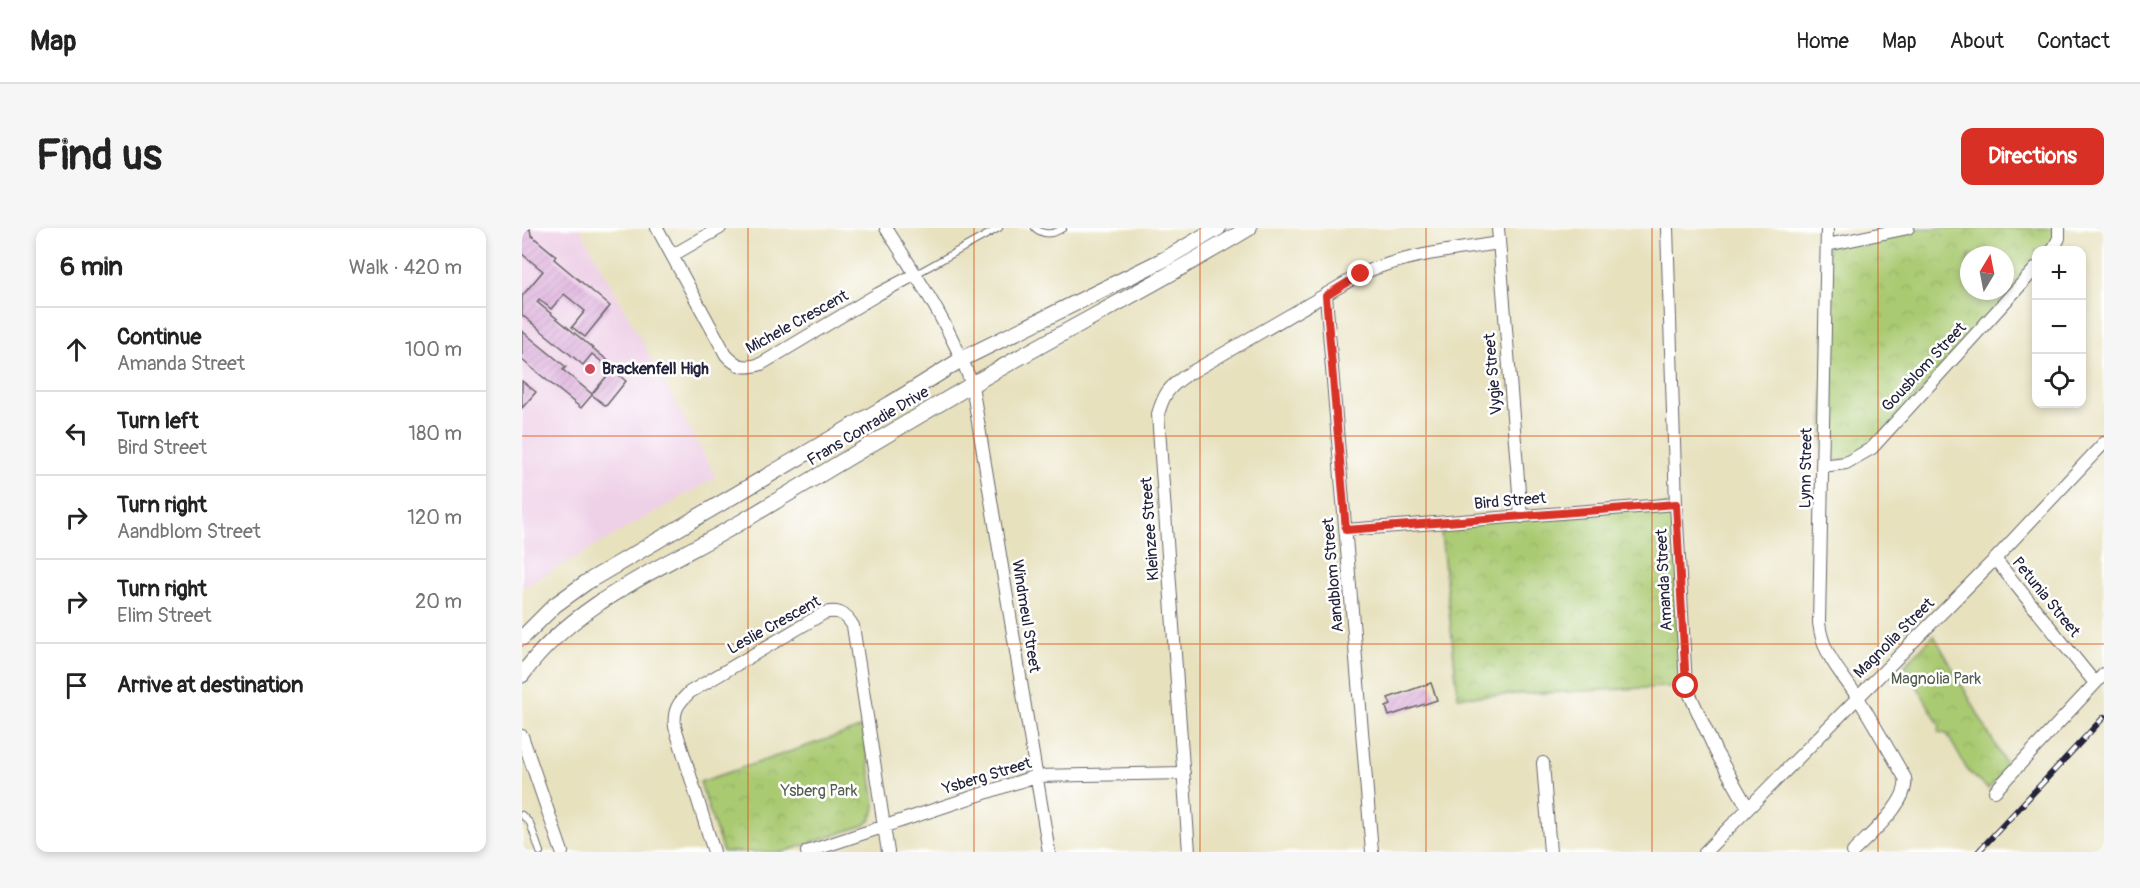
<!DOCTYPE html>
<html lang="en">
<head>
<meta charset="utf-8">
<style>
	:root { --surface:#fff; --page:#f6f6f6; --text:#222; --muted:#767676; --line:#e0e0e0; --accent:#d93025 }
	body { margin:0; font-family:Pangolin,sans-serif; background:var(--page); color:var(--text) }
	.controls { position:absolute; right:18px; top:18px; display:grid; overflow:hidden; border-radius:12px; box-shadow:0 3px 9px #0003 }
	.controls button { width:54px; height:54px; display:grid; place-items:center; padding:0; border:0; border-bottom:2px solid var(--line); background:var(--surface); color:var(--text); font:30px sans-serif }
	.compass { position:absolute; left:1438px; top:18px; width:54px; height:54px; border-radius:50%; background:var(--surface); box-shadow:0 3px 9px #0003; rotate:10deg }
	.stop { position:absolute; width:18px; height:18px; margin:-14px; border:4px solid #d93025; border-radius:50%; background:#fff }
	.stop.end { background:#d93025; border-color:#fff; box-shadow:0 2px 6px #0008 }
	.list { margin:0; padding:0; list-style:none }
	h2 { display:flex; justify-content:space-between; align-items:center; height:78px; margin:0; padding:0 24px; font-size:26px }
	h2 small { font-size:20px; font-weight:400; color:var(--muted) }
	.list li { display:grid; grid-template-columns:39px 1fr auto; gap:18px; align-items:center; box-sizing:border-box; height:84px; padding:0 24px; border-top:2px solid var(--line) }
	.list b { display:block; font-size:22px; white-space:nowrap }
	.list p { margin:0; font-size:20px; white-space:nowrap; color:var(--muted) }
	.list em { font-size:20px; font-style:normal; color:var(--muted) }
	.icon { flex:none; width:33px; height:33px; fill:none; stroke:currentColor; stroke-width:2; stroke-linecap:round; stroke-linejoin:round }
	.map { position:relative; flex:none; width:1582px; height:624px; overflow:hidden; border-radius:12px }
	header { display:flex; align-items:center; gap:36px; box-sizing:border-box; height:84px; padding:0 30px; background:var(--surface); border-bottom:2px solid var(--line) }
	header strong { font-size:28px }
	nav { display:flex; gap:33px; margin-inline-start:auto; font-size:21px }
	.intro { display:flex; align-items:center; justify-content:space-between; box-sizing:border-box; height:144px; padding:0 36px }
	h1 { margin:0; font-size:42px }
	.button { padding:15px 27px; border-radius:12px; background:var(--accent); color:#fff; font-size:21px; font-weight:700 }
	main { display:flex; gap:36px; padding:0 36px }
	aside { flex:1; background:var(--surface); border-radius:12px; box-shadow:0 3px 9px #0003 }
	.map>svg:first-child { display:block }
</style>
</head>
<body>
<header>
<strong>Map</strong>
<nav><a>Home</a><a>Map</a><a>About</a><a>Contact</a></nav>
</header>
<div class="intro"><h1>Find us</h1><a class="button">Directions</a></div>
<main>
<aside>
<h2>6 min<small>Walk · 420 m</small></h2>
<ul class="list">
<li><svg class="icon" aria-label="ahead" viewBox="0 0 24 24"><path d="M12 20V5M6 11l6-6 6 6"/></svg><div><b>Continue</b><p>Amanda Street</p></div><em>100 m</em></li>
<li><svg class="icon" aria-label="left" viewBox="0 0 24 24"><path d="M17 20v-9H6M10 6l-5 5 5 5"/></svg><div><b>Turn left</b><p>Bird Street</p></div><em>180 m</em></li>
<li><svg class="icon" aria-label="right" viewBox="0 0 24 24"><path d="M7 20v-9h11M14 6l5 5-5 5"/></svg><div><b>Turn right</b><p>Aandblom Street</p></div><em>120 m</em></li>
<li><svg class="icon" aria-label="right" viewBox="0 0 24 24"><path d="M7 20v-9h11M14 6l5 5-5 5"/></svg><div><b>Turn right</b><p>Elim Street</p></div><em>20 m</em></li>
<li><svg class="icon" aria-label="arrive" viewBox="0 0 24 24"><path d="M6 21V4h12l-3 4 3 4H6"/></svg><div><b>Arrive at destination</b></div></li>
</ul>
</aside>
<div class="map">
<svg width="1582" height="624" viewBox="0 0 1582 624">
	<defs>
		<pattern id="park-crowns" width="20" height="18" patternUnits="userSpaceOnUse" patternTransform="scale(1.5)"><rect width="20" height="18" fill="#aaca72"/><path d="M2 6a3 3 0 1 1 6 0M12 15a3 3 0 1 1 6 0" fill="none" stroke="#92ad64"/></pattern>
		<pattern id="building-hatch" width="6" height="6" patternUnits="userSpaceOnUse" patternTransform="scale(1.5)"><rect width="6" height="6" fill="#ddaedb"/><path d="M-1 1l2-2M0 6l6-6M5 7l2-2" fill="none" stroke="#bd95bd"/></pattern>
	</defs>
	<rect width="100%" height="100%" fill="#fff"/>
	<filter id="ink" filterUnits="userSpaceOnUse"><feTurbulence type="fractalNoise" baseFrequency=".0167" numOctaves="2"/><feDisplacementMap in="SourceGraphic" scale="12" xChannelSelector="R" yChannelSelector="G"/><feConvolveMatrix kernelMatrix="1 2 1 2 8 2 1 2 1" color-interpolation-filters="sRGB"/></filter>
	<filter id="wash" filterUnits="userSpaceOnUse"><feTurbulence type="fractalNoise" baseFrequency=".008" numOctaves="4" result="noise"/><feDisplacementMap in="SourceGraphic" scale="24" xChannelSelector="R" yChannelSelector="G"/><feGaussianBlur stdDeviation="1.35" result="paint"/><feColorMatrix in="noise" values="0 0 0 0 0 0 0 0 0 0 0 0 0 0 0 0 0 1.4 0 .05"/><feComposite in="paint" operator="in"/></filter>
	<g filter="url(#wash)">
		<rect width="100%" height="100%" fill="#e7e1be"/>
		<path fill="#eed0e7" d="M0,0H58L194,249L0,360Z"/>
		<path fill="url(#park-crowns)" stroke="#667656" stroke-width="1.5" fill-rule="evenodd" d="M1386,0H1533L1535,8L1527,22H1514V37L1347,221L1326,232L1300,235L1305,17ZM1447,27H1483V63H1447Z
			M1154,276L1164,458L936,469L918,295Z
			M1412,407L1486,540L1466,561L1446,543L1425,506L1416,504L1418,498L1383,437Z
			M341,499L353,575C353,585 351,590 343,597L261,624H201L178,554Z"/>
		<g id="blocks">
			<path fill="url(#building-hatch)" d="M0,0L8,1L9,7L34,28L32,31L88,78L63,109L50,99L63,83L42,66L29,81L17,71L15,74L96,141L93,144L104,153L84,178L70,167L59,180L0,132V103L44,139L41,142L70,166L90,142L70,126L61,137L0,87V68L21,43L0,26Z
				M0,153L14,164L0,180Z
				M909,455L915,472L867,488L864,479L869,477L866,470Z"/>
		</g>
	</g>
	<g filter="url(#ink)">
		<use href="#blocks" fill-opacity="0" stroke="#676569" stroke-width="1.5"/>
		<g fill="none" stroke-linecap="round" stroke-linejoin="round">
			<defs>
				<path id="service" d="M513,0C522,8 532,6 541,0
					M394,46L477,0
					M0,587L8,595L18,624"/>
				<path id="minor" d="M135,0L204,127C215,139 223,141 239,136L356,66L394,46
					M364,0C396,50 430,101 450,157L527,624
					M976,0L999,289
					M1145,0L1154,276L1164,458L1194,524L1226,580
					M1305,0L1297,395C1301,429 1321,446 1338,473C1353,498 1368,524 1383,550C1388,574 1347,607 1331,624
					M1305,17L1386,0
					M1531,22L1537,10V0
					M151,27L198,0
					M804,68L850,624
					M1300,238L1324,235L1350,220L1514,40
					M824,302L1154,276
					M1473,331L1573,455
					M0,508L40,624
					M1021,535L1028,624
					M1473,563L1582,446
					M192,624L153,499C151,482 156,475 168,464L302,385C316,381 324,386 331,398L366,624
					M285,624L514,548L662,545
					M667,624L636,186C642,166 646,160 663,148L839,46C882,27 931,22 977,15
					M1183,624L1473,331L1582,215"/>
				<path id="tertiary" d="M0,410L33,377L65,354L368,176L440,131L643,31L696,0
					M0,447C53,373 145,338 221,293C304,243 387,193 470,145C555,96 643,51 727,0"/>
			</defs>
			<use href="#service" stroke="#676569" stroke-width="8"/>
			<use href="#minor" stroke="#676569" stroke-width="14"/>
			<use href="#tertiary" stroke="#676569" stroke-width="17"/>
			<use href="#service" stroke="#fff" stroke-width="6"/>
			<use href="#minor" stroke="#fff" stroke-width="12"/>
			<use href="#tertiary" stroke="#fff" stroke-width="15"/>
			<defs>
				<path id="rail" d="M1456,624L1582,489"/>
			</defs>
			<use href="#rail" stroke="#22223b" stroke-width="6"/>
			<use href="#rail" stroke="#fff" stroke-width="4" stroke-dasharray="11" stroke-linecap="butt"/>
		</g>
	</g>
	<g fill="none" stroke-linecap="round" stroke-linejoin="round" filter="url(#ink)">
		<path stroke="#d93025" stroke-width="8" d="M839,46L804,68L824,302L1154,276L1164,458"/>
	</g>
	<path fill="none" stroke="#d45411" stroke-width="1.5" stroke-opacity="0.55" d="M226,0V624M452,0V624M678,0V624M904,0V624M1130,0V624M1356,0V624M0,208H1582M0,416H1582"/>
	<circle fill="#d1495b" stroke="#fff" stroke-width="2" cx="68" cy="141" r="6"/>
	<g text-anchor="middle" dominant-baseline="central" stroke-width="5" stroke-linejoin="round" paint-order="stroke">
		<g font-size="16" fill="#22223b" stroke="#fff">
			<text transform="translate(275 94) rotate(-29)">Michele Crescent</text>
			<text transform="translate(1402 139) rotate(-47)">Gousblom Street</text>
			<text transform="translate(971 146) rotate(-95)">Vygie Street</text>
			<text transform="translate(346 198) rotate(-31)">Frans Conradie Drive</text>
			<text transform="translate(1284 240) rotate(-89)">Lynn Street</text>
			<text transform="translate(988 273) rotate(-5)">Bird Street</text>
			<text transform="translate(628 301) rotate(-94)">Kleinzee Street</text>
			<text transform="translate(811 347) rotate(-95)">Aandblom Street</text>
			<text transform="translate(1142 352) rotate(-93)">Amanda Street</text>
			<text transform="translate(1524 369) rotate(51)">Petunia Street</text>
			<text transform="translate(504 388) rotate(81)">Windmeul Street</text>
			<text transform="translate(252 397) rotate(-29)">Leslie Crescent</text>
			<text transform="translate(1372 410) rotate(-45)">Magnolia Street</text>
			<text transform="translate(465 548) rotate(-17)">Ysberg Street</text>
		</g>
		<g font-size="16" font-weight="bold" fill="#22223b" stroke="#fff" text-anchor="start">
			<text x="80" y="141">Brackenfell High</text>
		</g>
		<g font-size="16" fill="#525d4e" stroke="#fff">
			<text x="1414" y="451">Magnolia Park</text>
			<text x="297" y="563">Ysberg Park</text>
		</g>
	</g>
</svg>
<div class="controls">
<button>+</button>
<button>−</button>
<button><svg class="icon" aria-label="locate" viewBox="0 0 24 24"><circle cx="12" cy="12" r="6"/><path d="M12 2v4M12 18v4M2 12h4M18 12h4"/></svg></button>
</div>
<svg class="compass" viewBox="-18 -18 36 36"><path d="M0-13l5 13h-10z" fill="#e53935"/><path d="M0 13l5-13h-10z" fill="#767676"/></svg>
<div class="stop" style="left:1164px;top:458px"></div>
<div class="stop end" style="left:839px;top:46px"></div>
</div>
</main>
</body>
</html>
